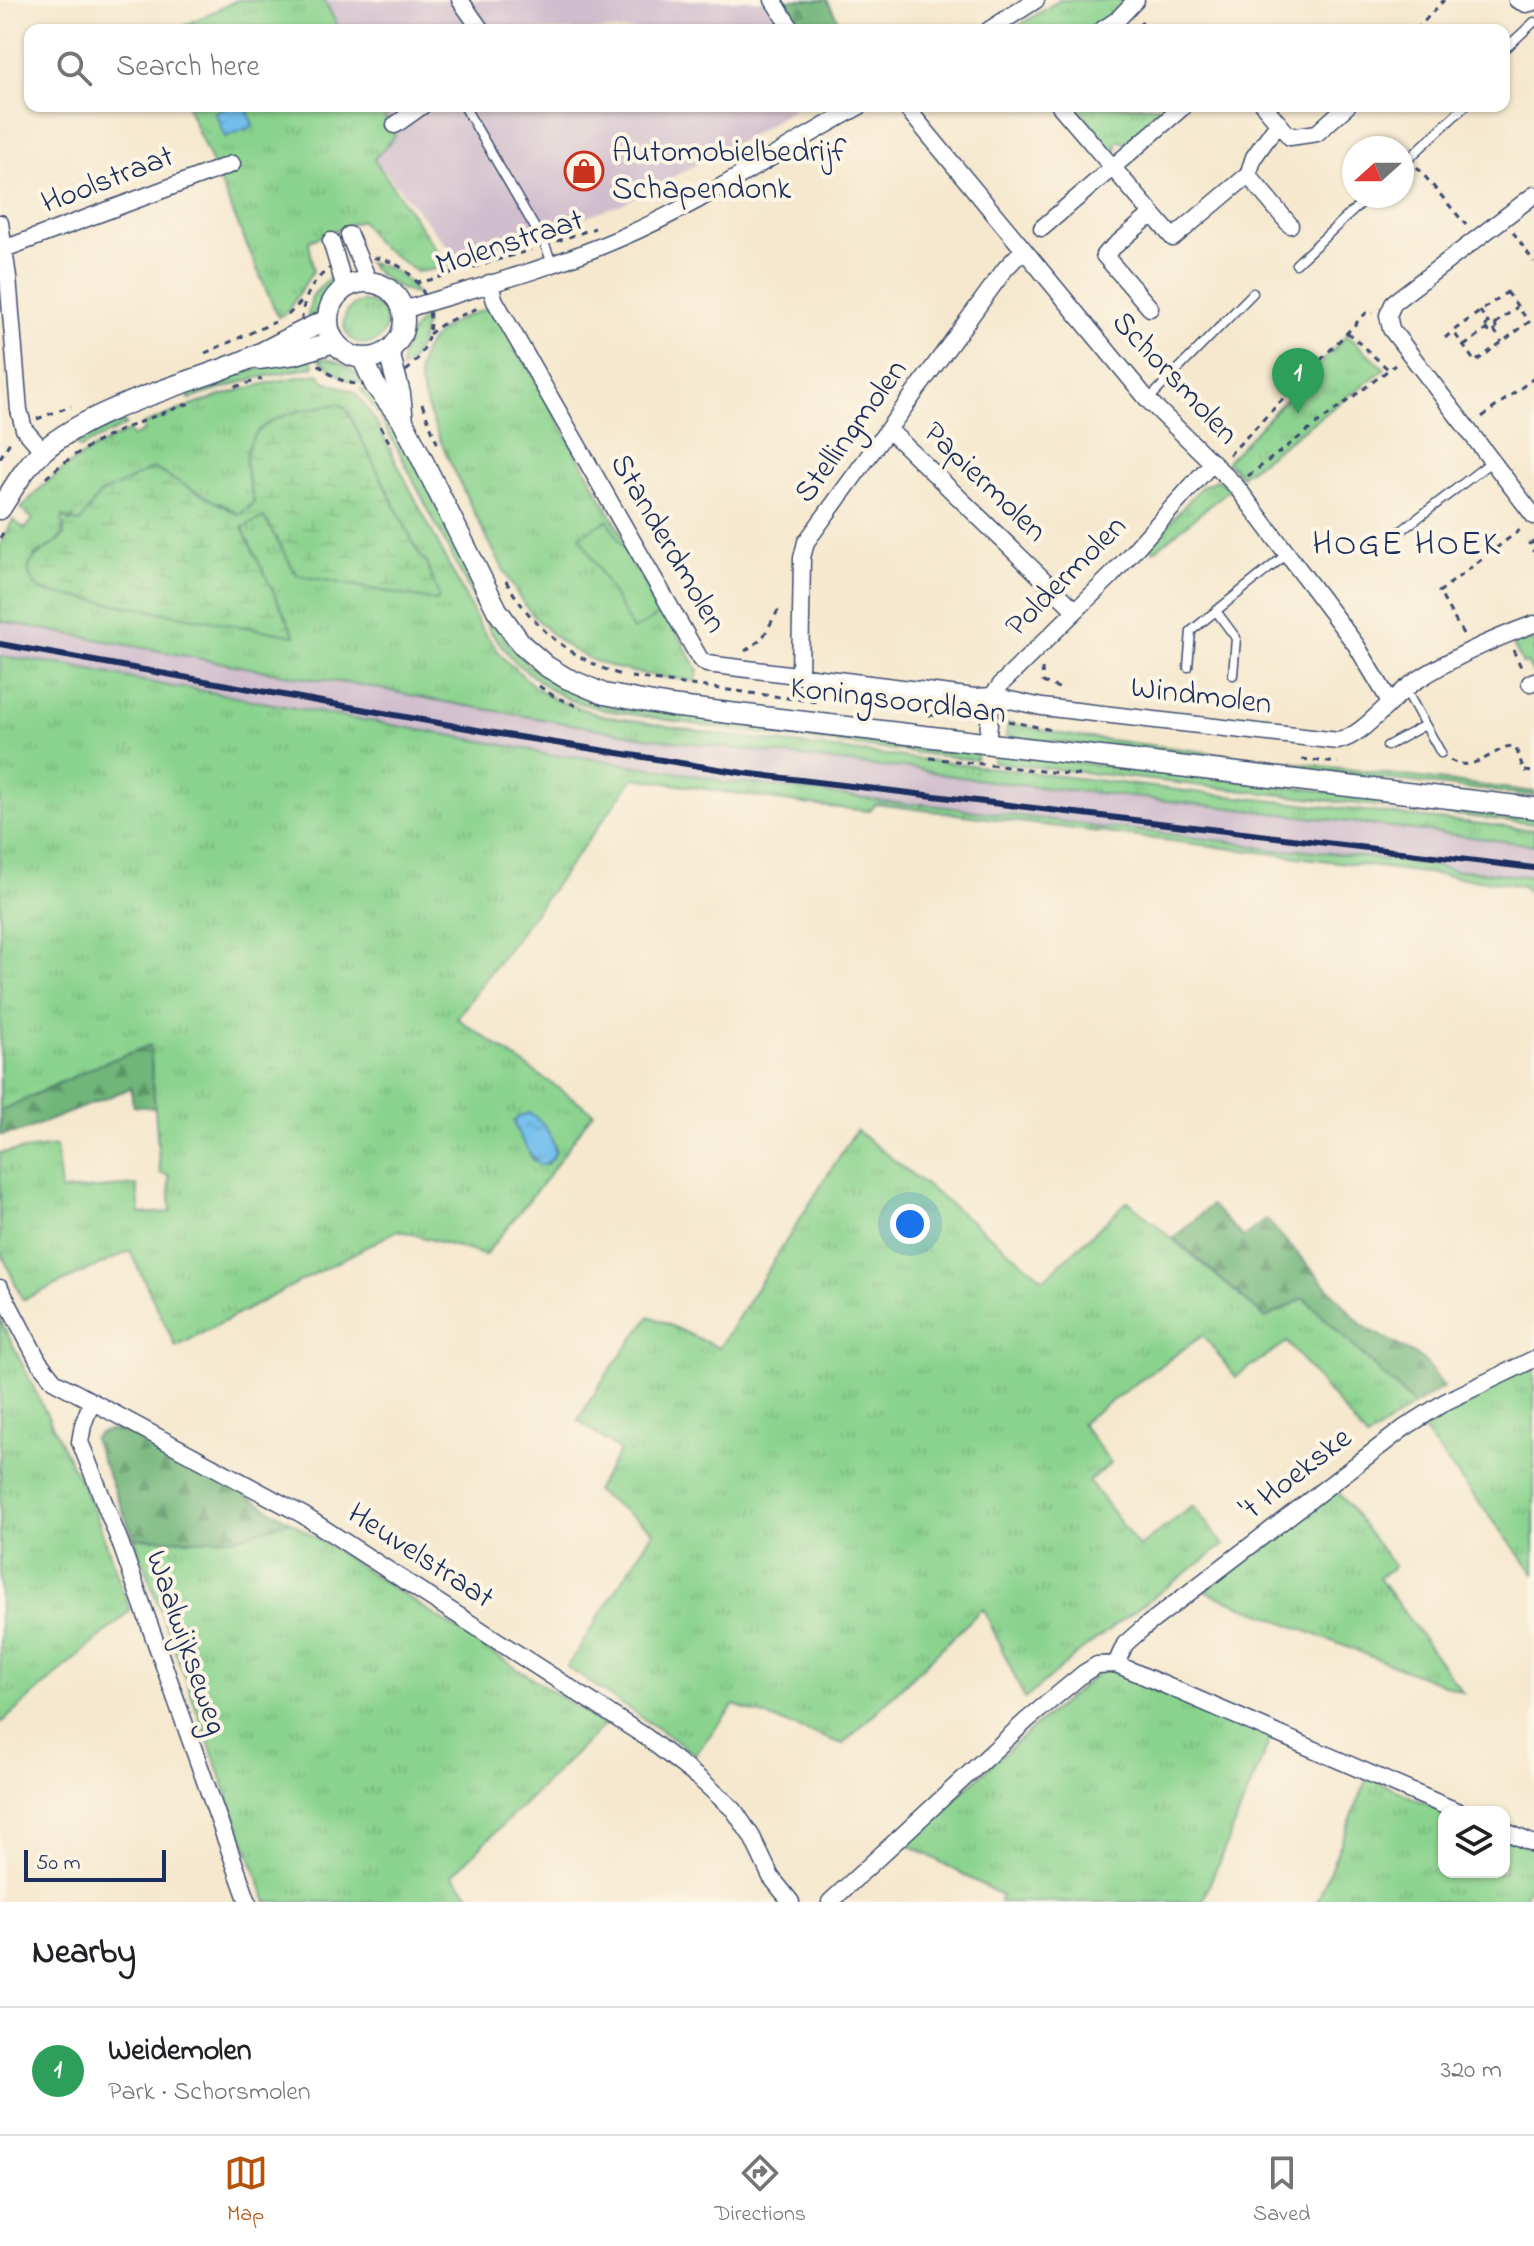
<!DOCTYPE html>
<html lang="en">
<head>
<meta charset="utf-8">
<style>
	:root { --surface:#fff; --page:#f2f2f2; --text:#202124; --muted:#757577; --line:#e0e0e0; --accent:#b45309 }
	body { margin:0; font-family:"Indie Flower",sans-serif; background:var(--page); color:var(--text) }
	.controls { position:absolute; right:24px; bottom:24px; display:grid; overflow:hidden; border-radius:16px; box-shadow:0 2px 6px #0004 }
	.controls button { width:72px; height:72px; display:grid; place-items:center; padding:0; border:0; border-bottom:2px solid var(--line); background:var(--surface); color:var(--text); font:40px sans-serif }
	.compass { position:absolute; left:1342px; top:136px; width:72px; height:72px; border-radius:50%; background:var(--surface); box-shadow:0 2px 6px #0004; rotate:249deg }
	.scale { position:absolute; left:24px; bottom:20px; width:142px; box-sizing:border-box; padding-left:8px; border:4px solid #1b2f5e; border-top:0; font-size:22px; line-height:28px; white-space:nowrap; color:#1b2f5e; -webkit-text-stroke:6px #fcf5e5; paint-order:stroke }
	.you { position:absolute; left:910px; top:1224px; width:28px; height:28px; margin:-20px; border:6px solid #fff; border-radius:50%; background:#1a73e8; box-shadow:0 0 0 12px #1a73e833 }
	.badge { display:grid; place-items:center; width:52px; height:52px; border-radius:50%; background:var(--accent); color:#fff; font-size:26px; font-weight:700 }
	.pin { position:absolute; translate:-50% -66px; filter:drop-shadow(0 2px 4px #0008) }
	.pin::after { content:''; position:absolute; top:42px; width:28px; height:24px; background:inherit; clip-path:polygon(0 0,100% 0,50% 100%) }
	.list { margin:0; padding:0; list-style:none }
	h2 { display:flex; justify-content:space-between; align-items:center; height:104px; margin:0; padding:0 32px; font-size:34px }
	h2 small { font-size:26px; font-weight:400; color:var(--muted) }
	.list li { display:grid; grid-template-columns:52px 1fr auto; gap:24px; align-items:center; box-sizing:border-box; height:128px; padding:0 32px; border-top:2px solid var(--line) }
	.list b { display:block; font-size:30px; white-space:nowrap }
	.list p { margin:0; font-size:26px; white-space:nowrap; color:var(--muted) }
	.list em { font-size:26px; font-style:normal; color:var(--muted) }
	.icon { flex:none; width:44px; height:44px; fill:none; stroke:currentColor; stroke-width:2; stroke-linecap:round; stroke-linejoin:round }
	.map { position:relative; flex:none; width:1534px; height:1902px; overflow:hidden }
	.search { position:absolute; background:var(--surface); box-shadow:0 2px 6px #0004; left:24px; right:24px; top:24px; height:88px; display:flex; align-items:center; gap:20px; box-sizing:border-box; padding:0 28px; border-radius:16px; color:var(--muted); font-size:30px }
	.sheet { height:232px; background:var(--surface) }
	nav { display:flex; justify-content:space-around; align-items:center; box-sizing:border-box; height:112px; border-top:2px solid var(--line); background:var(--surface); font-size:22px; color:var(--muted) }
	nav a { display:grid; justify-items:center; gap:4px }
	nav .on { color:var(--accent) }
	.map>svg:first-child { display:block }
</style>
</head>
<body>
<div class="map">
<svg width="1534" height="1902" viewBox="0 0 1534 1902">
	<defs>
		<pattern id="grass-tufts" width="24" height="20" patternUnits="userSpaceOnUse" patternTransform="scale(2)"><rect width="24" height="20" fill="#8ad38e"/><path d="M3 7l-1-3M5 7V3M7 7l1-3M15 17l-1-3M17 17v-4M19 17l1-3" fill="none" stroke="#76b57d"/></pattern>
		<pattern id="forest-firs" width="22" height="20" patternUnits="userSpaceOnUse" patternTransform="scale(2)"><rect width="22" height="20" fill="#6fb579"/><path d="M5 1l3.5 6h-7zM16 11l3.5 6h-7z" fill="#5a9466"/></pattern>
		<pattern id="wetland-marsh" width="20" height="14" patternUnits="userSpaceOnUse" patternTransform="scale(2)"><rect width="20" height="14" fill="#8ad38e"/><path d="M1 5h8M5 5V1M11 12h8M15 12V8" fill="none" stroke="#76b57d"/></pattern>
		<pattern id="water-ripples" width="26" height="14" patternUnits="userSpaceOnUse" patternTransform="scale(2)"><rect width="26" height="14" fill="#72beec"/><path d="M2 4q2-2 4 0t4 0M15 11q2-2 4 0t4 0" fill="none" stroke="#5d9bc2"/></pattern>
	</defs>
	<rect width="100%" height="100%" fill="#fcf5e5"/>
	<filter id="ink" filterUnits="userSpaceOnUse"><feTurbulence type="fractalNoise" baseFrequency=".0125" numOctaves="2"/><feDisplacementMap in="SourceGraphic" scale="16" xChannelSelector="R" yChannelSelector="G"/><feConvolveMatrix kernelMatrix="1 2 1 2 8 2 1 2 1" color-interpolation-filters="sRGB"/></filter>
	<filter id="wash" filterUnits="userSpaceOnUse"><feTurbulence type="fractalNoise" baseFrequency=".006" numOctaves="4" result="noise"/><feDisplacementMap in="SourceGraphic" scale="32" xChannelSelector="R" yChannelSelector="G"/><feGaussianBlur stdDeviation="1.8" result="paint"/><feColorMatrix in="noise" values="0 0 0 0 0 0 0 0 0 0 0 0 0 0 0 0 0 1.4 0 .05"/><feComposite in="paint" operator="in"/></filter>
	<g filter="url(#wash)">
		<rect width="100%" height="100%" fill="#f5e8ce"/>
		<path fill="#d0bdcd" d="M298,0H820L826,30H312Z
			M349,106H797L762,129L622,204L458,259L374,158Z
			M0,621L298,677L362,685L520,716L679,741L882,767L917,768L962,778L1107,792L1218,808L1288,813L1402,829L1461,834L1534,845V877L1465,870L1457,871L1435,866L1301,849L1292,851L1258,848L1239,843L1119,828L1102,829L1083,824L922,804H906L747,783H722L716,779L606,761L551,753L540,754L531,750L371,721L358,720L188,688H178L66,665L0,656Z"/>
		<path fill="url(#grass-tufts)" stroke="#528176" stroke-width="2" fill-rule="evenodd" d="M237,0H324L340,30H176Z
			M1060,0H1131L1093,30H1012Z
			M187,106H230L215,112L253,126L246,106H379L395,136L374,159L448,267L417,272L377,244L361,220L309,241L313,271L287,312L278,317Z
			M1069,106H1166L1152,120L1155,124L1124,143L1120,140L1115,144L1118,148L1110,152L1099,143L1103,138L1082,114L1077,116Z
			M368,263C391,266 404,275 417,294C397,289 381,279 368,263Z
			M332,275C332,295 323,308 307,320L312,296Z
			M344 323a21 21 0 1 1 42 0a21 21 0 1 1-42 0Z
			M494,306L698,670L696,681C647,675 593,671 554,636C543,626 529,612 521,600C500,567 413,399 419,368C427,327 460,318 494,306Z
			M425,317C424,337 418,358 401,370C401,350 410,330 425,317Z
			M1347,335L1385,369L1241,476L1227,462L1228,460Z
			M309,358L314,365L312,367L252,379L190,399L188,397C202,377 282,364 309,358Z
			M317,358C339,359 352,367 365,384L345,379Z
			M319,374L324,381L355,392L376,422L481,628L505,660L535,687L556,700L599,715L728,736L1194,792L1534,830V845C1385,826 1236,808 1087,792C1044,788 1002,783 960,777C945,775 932,772 918,769C907,766 893,768 882,767L651,738L439,701L362,685L298,677L0,621V545L13,520L25,529L33,519L21,509C52,473 86,450 129,431L132,437L144,431L142,425C200,401 256,382 319,374ZM338,404L346,408L420,556L426,562L437,600L297,575L264,517L242,527L293,635L42,591L34,556C54,543 66,542 64,517L78,523L220,502L239,515L254,503C250,474 238,453 261,428Z
			M360,389L369,390L391,417L507,642L525,662L558,687L586,699L614,707L977,751L976,760L738,731L604,710L570,700L549,689L516,663L490,631L398,450L375,409Z
			M120,419L126,425L80,448L73,443Z
			M1216,480L1231,488L1154,551L1150,545L1201,487Z
			M1518,638L1527,642L1534,640V675L1527,663L1523,664L1511,641Z
			M0,656L66,665L178,688H188L358,720L371,721L531,750C544,757 564,755 580,757C625,764 671,771 716,779L722,783H747L906,804H922L1083,824L1102,829L1119,828L1239,843C1258,847 1281,854 1300,849L1435,866L1457,871L1465,870L1534,877V900L1523,886L1497,882L876,804L870,811L818,806L634,778L457,1018L593,1112L549,1175L485,1255L398,1230L176,1347L130,1251L23,1300L0,1250V1153L56,1146L61,1191L137,1185L140,1214L171,1212L169,1175L160,1173L150,1046L54,1085L0,1111ZM514,1122L555,1145L554,1156L547,1164L540,1165L533,1160Z
			M1008,723L1067,735L1534,792V796L1006,736Z
			M994,753L1534,815V824L993,762Z
			M856,1130L1044,1279L1128,1201L1266,1318L1304,1298L1414,1405L1367,1439L1287,1342L1235,1377L1203,1335L1081,1423L1111,1463L1089,1481L1139,1547L1193,1506L1224,1545L1083,1649L1025,1699L983,1608L843,1744L734,1705L695,1754L567,1667L654,1531L595,1491L620,1451L578,1420L604,1378L650,1316L719,1348Z
			M0,1319L96,1515L130,1611L0,1724Z
			M1534,1365V1573L1420,1427L1452,1405Z
			M1336,1489L1394,1566L1379,1578L1462,1692L1204,1591Z
			M290,1521L604,1725L452,1875L477,1902H267L134,1538L195,1540L239,1537Z
			M1104,1668L1272,1735L1202,1902H999L1001,1895L906,1843L1019,1740Z
			M1368,1777L1444,1812V1872H1504V1834L1534,1848V1875L1522,1902H1317Z"/>
		<path fill="url(#forest-firs)" stroke="#45726c" stroke-width="2" d="M785,0H827L844,30H803Z
			M150,1045L155,1108L133,1106L131,1088L20,1132L0,1135V1111L96,1066Z
			M1211,1205L1243,1237L1266,1219L1363,1326L1423,1359L1444,1387L1414,1405L1304,1298L1266,1318L1174,1238Z
			M119,1429L234,1488L290,1521L239,1537L195,1540L134,1538L93,1439L99,1433Z"/>
		<path fill="url(#wetland-marsh)" stroke="#528176" stroke-width="2" d="M338,404L346,408L420,556L426,562L439,596L437,601L297,575L264,517L242,528L295,636L42,591C8,564 47,551 64,536V528L61,529L65,525L62,521L63,516L69,521L73,517L72,521L80,522L99,495L153,468L239,515L254,503C252,488 244,473 246,458C249,416 305,409 338,404Z"/>
		<path fill="#8ad38e" stroke="#528176" stroke-width="2" d="M608,520L661,614L633,630L580,536Z"/>
		<path fill="url(#water-ripples)" stroke="#4676a5" stroke-width="2" d="M230,106H246L253,126L225,137L215,112Z
			M529,1113C546,1122 571,1159 540,1165C532,1159 516,1132 514,1122L519,1116Z"/>
	</g>
	<g filter="url(#ink)">
		<g fill="none" stroke-linecap="round" stroke-linejoin="round">
			<defs>
				<path id="service" d="M1504,50L1534,22
					M464,106L545,245L552,263
					M1402,165L1465,106
					M1296,264L1369,196
					M1148,400L1253,293
					M1401,531L1491,462
					M1216,611L1236,638L1233,675
					M1188,667L1191,631L1287,554
					M1405,689L1441,753
					M1387,746L1425,725"/>
				<path id="minor" d="M460,0L481,30
					M773,0L792,30
					M1517,0L1526,4L1534,2
					M989,30L1036,0
					M1102,30L1117,20L1136,0
					M905,106L1148,400L1236,486L1356,645L1389,700
					M1060,106L1173,238L1248,175L1254,157L1278,123
					M1264,106L1290,137L1317,133L1347,106
					M395,125L422,106
					M1248,175L1290,225
					M1534,195L1394,302L1388,315L1391,329L1534,516
					M0,223L8,277L19,410L24,429L43,451
					M1042,228L1184,106
					M349,235L369,282
					M331,241L345,288
					M4,249L232,164
					M489,283L495,301L700,659L707,664L975,697L992,696L1042,707L1338,741C1364,736 1391,697 1416,681C1453,657 1493,639 1534,624
					M1150,308L1104,255L1152,214
					M403,310C475,288 549,269 618,239C703,203 779,150 860,106
					M888,429L1075,610
					M800,675L802,558L806,542L1005,269L1023,250
					M1530,683L1534,681
					M987,743L992,696L1003,682L1112,575L1213,462
					M0,1288L39,1362L54,1381L303,1515L646,1737L701,1780L734,1810L752,1837L771,1877L791,1902
					M91,1403L83,1425L80,1442L120,1542L248,1902
					M1116,1664L1125,1644L1143,1628L1404,1428L1445,1402L1534,1359
					M1504,1831L1534,1844
					M830,1902L1027,1720L1084,1673L1097,1665L1116,1664L1459,1812"/>
				<path id="tertiary" d="M328 320a38 38 0 1 1 76 0a38 38 0 1 1-76 0Z
					M389,352L400,394L403,421
					M258,359L296,354L334,342
					M363,359L375,385L403,421L497,610L522,645L546,666L566,678L604,694L670,706L1534,808
					M0,509C13,489 25,466 44,450C91,409 180,386 239,363C269,351 297,332 328,320"/>
			</defs>
			<use href="#service" stroke="#3c4b6f" stroke-width="11"/>
			<use href="#minor" stroke="#3c4b6f" stroke-width="19"/>
			<use href="#tertiary" stroke="#3c4b6f" stroke-width="23"/>
			<path stroke="#3c4b6f" stroke-width="3" stroke-dasharray="6 6" stroke-linecap="butt" d="M1140,22L1147,28L1157,30
				M1416,30L1444,0
				M1417,167L1466,225
				M1513,232L1534,262
				M557,241L595,228
				M302 321a64 64 0 1 1 128 0a64 64 0 1 1-128 0Z
				M415,282L430,280L531,250
				M1507,292L1529,322L1475,362L1453,331Z
				M1480,311L1488,323
				M288,315L305,298
				M1486 327a5 5 0 1 1 10 0a5 5 0 1 1-10 0Z
				M1495,324L1517,307
				M1494,330L1502,342
				M1347,332L1389,370
				M429,334L444,323L478,308
				M1445,338L1453,331
				M1464,346L1487,329
				M205,353L275,322
				M235,387L262,379
				M422,404L438,445
				M1482,417L1534,378
				M37,419L71,406
				M380,426L392,447
				M1229,455L1366,313H1373
				M0,458L10,442
				M1248,476L1395,365
				M46,478C86,440 139,422 190,403
				M0,538L6,528
				M1534,542L1529,544L1534,552
				M506,581C533,629 572,659 624,676
				M1463,634L1439,592L1521,529
				M1513,650L1522,669
				M745,651L762,639L780,607H782
				M1042,669L1043,682L1064,690
				M631,677L818,702
				M539,686L555,697L582,708
				M929,715L973,717
				M1008,721L1052,730
				M930,758L1085,776
				M1302,759L1338,763
				M1450,760C1470,772 1487,756 1506,747L1512,746L1517,751L1524,771L1534,772"/>
			<use href="#service" stroke="#fff" stroke-width="8"/>
			<use href="#minor" stroke="#fff" stroke-width="16"/>
			<use href="#tertiary" stroke="#fff" stroke-width="20"/>
			<path stroke="#1b2f5e" stroke-width="6" d="M0,644L500,734L743,773L1534,868"/>
		</g>
	</g>
	<defs>
		<symbol id="shop-ring" viewBox="-11 -11 22 22"><circle r="9.5" fill="#fcf5e5" stroke="#c8321e" stroke-width="1.5"/><path d="M-5-2.5h2.3a2.7 3.5 0 0 1 5.4 0H5L5.5 6h-11ZM-1.5-2.5h3a1.5 2.3 0 0 0-3 0Z" fill="#c8321e"/></symbol>
	</defs>
	<g fill-rule="evenodd">
		<use href="#shop-ring" x="562" y="149" width="44" height="44"/>
	</g>
	<g text-anchor="middle" dominant-baseline="central" stroke-width="8" stroke-linejoin="round" paint-order="stroke">
		<g font-size="32" fill="#1b2f5e" stroke="#fcf5e5" text-anchor="start">
			<text x="612" y="153">Automobielbedrijf<tspan x="612" dy="37">Schapendonk</tspan></text>
		</g>
		<g font-size="32" fill="#1b2f5e" stroke="#fcf5e5">
			<text transform="translate(108 181) rotate(-21)">Hoolstraat</text>
			<text transform="translate(510 244) rotate(-18)">Molenstraat</text>
			<text transform="translate(1174 379) rotate(47)">Schorsmolen</text>
			<text transform="translate(852 432) rotate(-54)">Stellingmolen</text>
			<text transform="translate(984 483) rotate(44)">Papiermolen</text>
			<text transform="translate(667 544) rotate(60)">Standerdmolen</text>
			<text transform="translate(1067 577) rotate(-45)">Poldermolen</text>
			<text transform="translate(1201 697) rotate(7)">Windmolen</text>
			<text transform="translate(898 702) rotate(7)">Koningsoordlaan</text>
			<text transform="translate(1297 1475) rotate(-38)">'t Hoekske</text>
			<text transform="translate(420 1557) rotate(33)">Heuvelstraat</text>
			<text transform="translate(185 1643) rotate(71)">Waalwijkseweg</text>
		</g>
		<g font-size="34" letter-spacing="2" fill="#1b2f5e" stroke="#fcf5e5">
			<text x="1407" y="546">HOGE HOEK</text>
		</g>
	</g>
</svg>
<div class="controls">
<button><svg class="icon" aria-label="layers" viewBox="0 0 24 24"><path d="M12 4l9 5-9 5-9-5zM3 14l9 5 9-5"/></svg></button>
</div>
<svg class="compass" viewBox="-18 -18 36 36"><path d="M0-13l5 13h-10z" fill="#e53935"/><path d="M0 13l5-13h-10z" fill="#757577"/></svg>
<div class="scale">50 m</div>
<div class="you"></div>
<div class="pin badge" style="left:1298px;top:414px;background:#2e9e5b">1</div>
<div class="search"><svg class="icon" aria-label="search" viewBox="0 0 24 24"><circle cx="10" cy="10" r="6"/><path d="M15 15l6 6"/></svg>Search here</div>
</div>
<section class="sheet">
<h2>Nearby<small></small></h2>
<ul class="list">
<li><span class="badge" style="background:#2e9e5b">1</span><div><b>Weidemolen</b><p>Park · Schorsmolen</p></div><em>320 m</em></li>
</ul>
</section>
<nav>
<a class="on"><svg class="icon" aria-label="map" viewBox="0 0 24 24"><path d="M3 6l6-2 6 2 6-2v14l-6 2-6-2-6 2zM9 4v14M15 6v14"/></svg>Map</a>
<a><svg class="icon" aria-label="directions" viewBox="0 0 24 24"><path d="M12 3l9 9-9 9-9-9zM9 14v-3h6M13 9l2 2-2 2"/></svg>Directions</a>
<a><svg class="icon" aria-label="saved" viewBox="0 0 24 24"><path d="M7 4h10v16l-5-4-5 4z"/></svg>Saved</a>
</nav>
</body>
</html>
